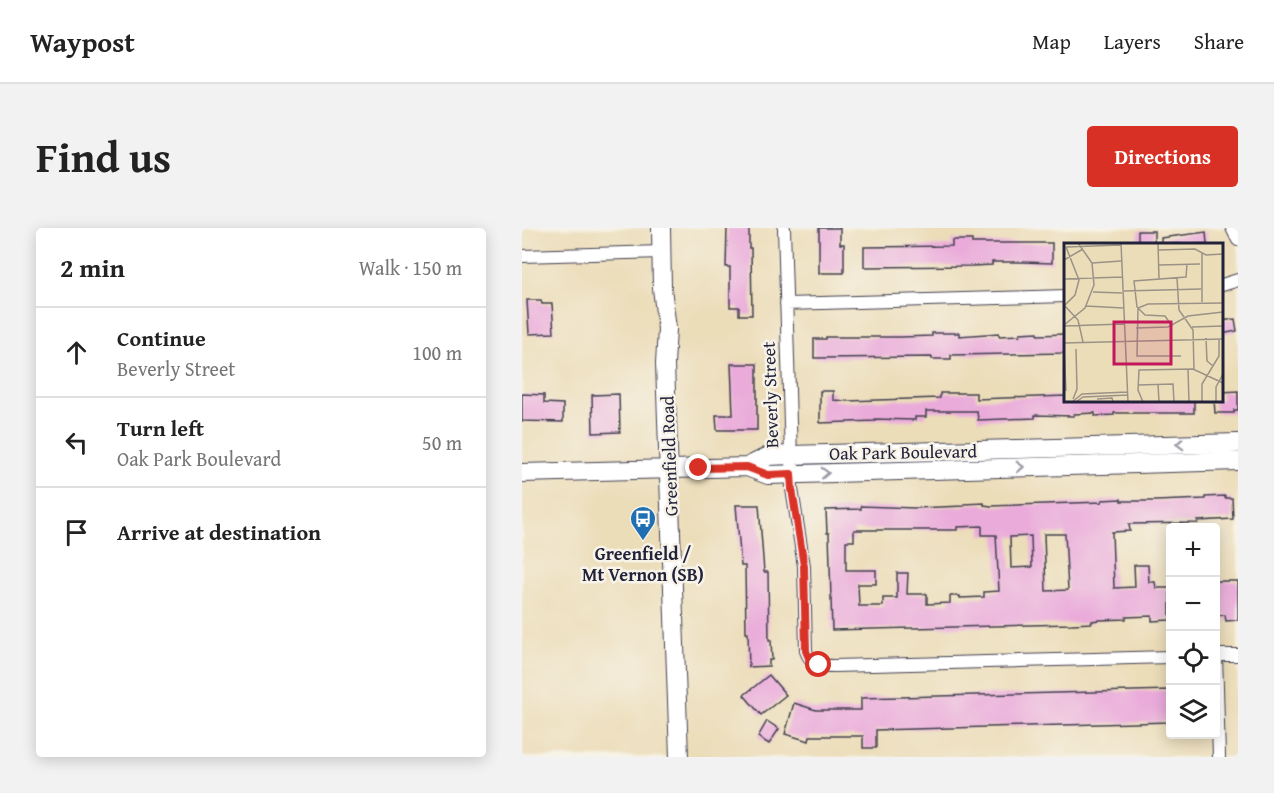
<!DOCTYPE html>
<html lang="en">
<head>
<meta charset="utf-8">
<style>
	:root { --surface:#fff; --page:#f2f2f2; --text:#222; --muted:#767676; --line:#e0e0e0; --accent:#d93025 }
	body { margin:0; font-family:"Gentium Book Plus",serif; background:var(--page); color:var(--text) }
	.controls { position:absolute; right:18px; bottom:18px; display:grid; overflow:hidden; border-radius:6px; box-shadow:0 3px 15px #0003 }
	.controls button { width:54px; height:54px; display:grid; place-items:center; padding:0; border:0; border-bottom:2px solid var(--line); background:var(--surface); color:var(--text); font:30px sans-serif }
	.stop { position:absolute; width:18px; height:18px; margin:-14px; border:4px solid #d93025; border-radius:50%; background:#fff }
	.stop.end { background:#d93025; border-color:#fff; box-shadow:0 2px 6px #0008 }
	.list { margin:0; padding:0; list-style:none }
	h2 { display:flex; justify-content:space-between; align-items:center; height:78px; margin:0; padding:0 24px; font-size:26px }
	h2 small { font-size:20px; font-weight:400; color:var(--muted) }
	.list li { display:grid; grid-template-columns:39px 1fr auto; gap:18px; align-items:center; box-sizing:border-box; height:90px; padding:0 24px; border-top:2px solid var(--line) }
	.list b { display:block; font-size:22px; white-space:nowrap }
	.list p { margin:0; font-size:20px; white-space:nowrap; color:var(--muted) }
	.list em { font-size:20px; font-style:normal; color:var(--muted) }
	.icon { flex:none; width:33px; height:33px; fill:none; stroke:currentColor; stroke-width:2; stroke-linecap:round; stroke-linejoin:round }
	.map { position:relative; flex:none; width:716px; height:529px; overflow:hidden; border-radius:6px }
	header { display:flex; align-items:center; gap:36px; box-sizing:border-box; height:84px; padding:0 30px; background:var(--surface); border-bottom:2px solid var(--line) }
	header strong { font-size:28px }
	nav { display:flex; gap:33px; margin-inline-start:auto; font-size:21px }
	.intro { display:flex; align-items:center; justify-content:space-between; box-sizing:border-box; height:144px; padding:0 36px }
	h1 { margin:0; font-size:42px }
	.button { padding:15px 27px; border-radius:6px; background:var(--accent); color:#fff; font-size:21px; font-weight:700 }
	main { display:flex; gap:36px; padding:0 36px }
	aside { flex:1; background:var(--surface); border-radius:6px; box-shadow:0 3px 15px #0003 }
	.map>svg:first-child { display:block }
</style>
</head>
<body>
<header>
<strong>Waypost</strong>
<nav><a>Map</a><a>Layers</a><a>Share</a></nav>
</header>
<div class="intro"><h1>Find us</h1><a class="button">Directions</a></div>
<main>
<aside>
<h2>2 min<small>Walk · 150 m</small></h2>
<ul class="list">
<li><svg class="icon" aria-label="ahead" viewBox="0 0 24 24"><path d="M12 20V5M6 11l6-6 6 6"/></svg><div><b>Continue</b><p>Beverly Street</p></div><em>100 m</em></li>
<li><svg class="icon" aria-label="left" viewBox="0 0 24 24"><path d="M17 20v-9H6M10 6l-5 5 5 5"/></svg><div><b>Turn left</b><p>Oak Park Boulevard</p></div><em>50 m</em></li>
<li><svg class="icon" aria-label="arrive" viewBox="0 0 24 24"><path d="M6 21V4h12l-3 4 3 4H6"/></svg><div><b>Arrive at destination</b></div></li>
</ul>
</aside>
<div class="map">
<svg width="716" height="529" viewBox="0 0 716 529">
	<rect width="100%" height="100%" fill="#f7f3e8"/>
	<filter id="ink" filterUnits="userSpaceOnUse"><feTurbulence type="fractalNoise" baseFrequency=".0167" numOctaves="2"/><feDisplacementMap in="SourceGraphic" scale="12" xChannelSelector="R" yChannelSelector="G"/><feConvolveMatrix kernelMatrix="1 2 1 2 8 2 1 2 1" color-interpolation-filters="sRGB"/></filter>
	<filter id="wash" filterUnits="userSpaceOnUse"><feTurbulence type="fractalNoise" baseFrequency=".008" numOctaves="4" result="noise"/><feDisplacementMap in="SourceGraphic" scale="24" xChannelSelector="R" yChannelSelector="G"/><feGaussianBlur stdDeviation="1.35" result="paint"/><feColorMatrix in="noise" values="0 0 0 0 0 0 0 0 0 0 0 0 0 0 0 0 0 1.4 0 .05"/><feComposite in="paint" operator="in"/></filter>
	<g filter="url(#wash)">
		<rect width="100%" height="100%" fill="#ecddb9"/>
		<g id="blocks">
			<path fill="#eaabda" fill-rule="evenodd" d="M205,0H227V20H229L230,87H217V79H208V39H204Z
				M297,0H318V16H322V45H297Z
				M616,3H632V16H616Z
				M684,4L685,16H639V10Z
				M430,12H450V15H530V35L500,34H470V37L450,38L342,39V19L430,18Z
				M5,72H19L20,76H30L32,105L7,106Z
				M713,91L715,103L699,106V93Z
				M516,104V107L543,106V125L429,127V131H410V129L292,130V111H304V109H379L410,108V105H437V108L477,105V108L498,107V105Z
				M209,136H235V202H195L194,187H211Z
				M298,163H311V172L325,173L418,170V165H454V171L543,168V172H672V185H592V187L573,188V185L552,186V188L513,187V190L456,192L455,183H404V189H393V192L353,191V193L298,195Z
				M716,163V182H712V185H693L692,172H699L700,164Z
				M0,166L22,167V175L41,176V194L0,193Z
				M97,166L98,204L71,205L70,167Z
				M703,268V270H710L711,291L676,293V295L607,296L608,303L590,304L592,360L613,359L612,337H626L627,354H633L634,360H648V392L630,393V388L604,389V391L577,392L570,393V395L550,396L310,402L307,305H305L304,282L339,281V278L393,280L442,278V276L462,275V277L469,278L580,274V272L599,271V273H634L683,271V269ZM460,298V307H474L477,363L462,364V369L438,370V368H428V375L405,376V366H385L386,345H375V370H361V378H337L336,356H354V342H324V313H332V302H435V299ZM522,306H543L546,362L524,363ZM509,308L510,339L489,340L488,309Z
				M214,277H237L242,344H246L247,412H249L250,432H247V438L227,439L226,405H224L223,338H219Z
				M693,353H716V392L704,393L703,387L693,388Z
				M247,447L264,467L239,487L222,467Z
				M648,462V494L354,502V520H341V508H288L287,513L263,506L272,475L294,482H339V470Z
				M245,493L257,501L247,516L236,509Z"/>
		</g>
	</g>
	<g filter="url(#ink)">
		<use href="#blocks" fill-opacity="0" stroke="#403e4e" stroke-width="1.5"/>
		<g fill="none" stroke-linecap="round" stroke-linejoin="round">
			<defs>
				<path id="street" d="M262,0L270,261L282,338L284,423C289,437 298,438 312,438L648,429
					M710,0L716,12
					M0,28L140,24
					M700,57L716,52
					M264,76L544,68
					M694,427L697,529
					M694,427H716"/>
				<path id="secondary" d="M139,0L140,60L145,101L143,136L157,529
					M225,239L247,228L268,227L716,215
					M0,245L225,239L246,247L716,233"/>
			</defs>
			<use href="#street" stroke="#403e4e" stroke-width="14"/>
			<use href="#secondary" stroke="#403e4e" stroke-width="20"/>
			<use href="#street" stroke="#fff" stroke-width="12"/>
			<use href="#secondary" stroke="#fff" stroke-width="18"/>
		</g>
		<defs><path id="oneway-chevron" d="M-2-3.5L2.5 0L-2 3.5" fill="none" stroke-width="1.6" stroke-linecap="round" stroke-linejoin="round" transform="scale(1.5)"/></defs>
		<g stroke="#9c9ca7">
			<use href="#oneway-chevron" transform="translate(658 216) rotate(178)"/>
			<use href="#oneway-chevron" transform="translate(498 239) rotate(-2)"/>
			<use href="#oneway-chevron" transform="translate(303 245) rotate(-2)"/>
		</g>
	</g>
	<g fill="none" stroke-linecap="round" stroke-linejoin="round" filter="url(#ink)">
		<path stroke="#d93025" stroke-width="8" d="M177,240L225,239L246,247L269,246L270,261L282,338L284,423L287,430L297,437"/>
	</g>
	<defs>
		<symbol id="bus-pin" viewBox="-11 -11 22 30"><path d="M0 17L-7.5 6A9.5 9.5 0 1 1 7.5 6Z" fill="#1f6fb2" stroke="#f7f3e8"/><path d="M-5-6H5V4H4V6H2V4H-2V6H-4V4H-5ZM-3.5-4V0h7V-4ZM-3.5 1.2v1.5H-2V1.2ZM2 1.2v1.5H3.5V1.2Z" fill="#fff"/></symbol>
	</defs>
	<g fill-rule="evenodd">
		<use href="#bus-pin" x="106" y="276" width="30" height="40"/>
	</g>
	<g text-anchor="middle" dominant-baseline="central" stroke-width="5" stroke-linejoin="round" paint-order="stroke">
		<g font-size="18" fill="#22223b" stroke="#f7f3e8">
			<text transform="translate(248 167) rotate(-92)">Beverly Street</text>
			<text transform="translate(381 224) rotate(-1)">Oak Park Boulevard</text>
			<text transform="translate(147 228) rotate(-92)">Greenfield Road</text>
		</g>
		<g font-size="18" font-weight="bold" fill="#22223b" stroke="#f7f3e8">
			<text x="121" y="325">Greenfield /<tspan x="121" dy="21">Mt Vernon (SB)</tspan></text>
		</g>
	</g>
	<g transform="translate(542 15)">
		<rect width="159" height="159" fill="#ecddb9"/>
		<path fill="none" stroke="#9b9287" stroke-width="1.5" d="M57,0L64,159M94,0L95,36M2,4L57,2M94,7L131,6L142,12L159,11M0,17L19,6M28,20L57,18M95,22L136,21M113,35L115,67L129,87L130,127M0,36L58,34M60,48L137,46M29,49L58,50M138,59V10M0,63L11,52L15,37L2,4M1,63L14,77L19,99M22,63L59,65M0,82L21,65L30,42L28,20L14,0M0,83L60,81M108,83L101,73L81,72L73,64L70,38L122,34L123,21M128,84L159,83M72,85L104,84L124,73L159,69M142,95L143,118L149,123M0,100L159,96M0,104L2,148M113,113H117H73L74,65L84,61L159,60M124,127L125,159M94,141L95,159M74,142L109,141L110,159M9,156L13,146L12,106M33,156L48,155L49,159M8,159L18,151L63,149M12,159L19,154L64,152M79,159L74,147L75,127L129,126L159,140M138,159V141L155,113V96M152,159V144L159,131"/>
		<path fill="#c2185b" fill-opacity="0.15" stroke="#c2185b" stroke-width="3" d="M50,79H107V121H50Z"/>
		<rect width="159" height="159" fill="none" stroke="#22223b" stroke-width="3"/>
	</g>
</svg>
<div class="controls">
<button>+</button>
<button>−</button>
<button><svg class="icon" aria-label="locate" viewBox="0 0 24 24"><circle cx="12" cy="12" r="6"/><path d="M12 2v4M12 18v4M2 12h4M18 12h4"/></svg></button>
<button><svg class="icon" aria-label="layers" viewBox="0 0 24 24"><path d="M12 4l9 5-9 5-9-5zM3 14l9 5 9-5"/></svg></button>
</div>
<div class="stop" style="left:297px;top:437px"></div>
<div class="stop end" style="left:177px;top:240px"></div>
</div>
</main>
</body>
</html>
